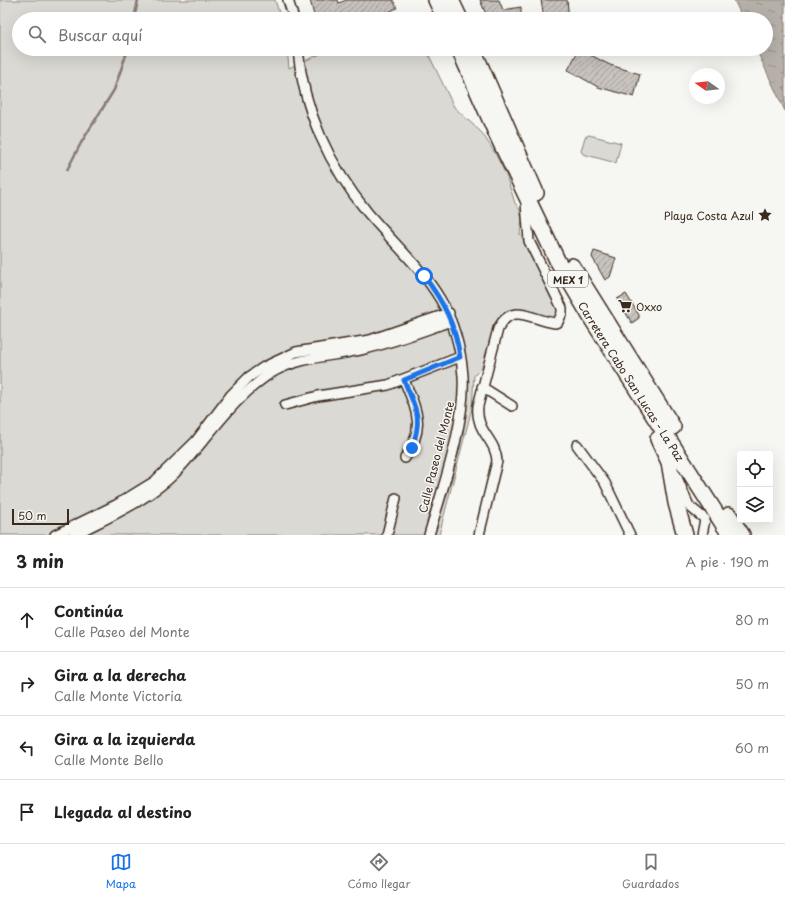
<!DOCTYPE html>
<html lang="es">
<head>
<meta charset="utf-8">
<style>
	:root { --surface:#fff; --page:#f6f6f6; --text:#222; --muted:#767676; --line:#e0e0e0; --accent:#1a73e8 }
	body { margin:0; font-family:"Playpen Sans",sans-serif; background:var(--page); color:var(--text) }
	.controls { position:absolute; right:12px; bottom:12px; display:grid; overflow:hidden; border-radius:4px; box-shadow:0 4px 16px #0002 }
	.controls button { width:36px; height:36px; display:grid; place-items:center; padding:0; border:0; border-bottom:1px solid var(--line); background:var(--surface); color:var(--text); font:20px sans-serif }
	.compass { position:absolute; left:689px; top:68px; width:36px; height:36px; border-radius:50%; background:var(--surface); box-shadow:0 4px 16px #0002; rotate:284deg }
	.scale { position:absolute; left:12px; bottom:10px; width:57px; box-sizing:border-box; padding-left:4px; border:2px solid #3b2a1e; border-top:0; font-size:11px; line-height:14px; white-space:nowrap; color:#3b2a1e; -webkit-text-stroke:3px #f6f6f2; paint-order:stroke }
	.stop { position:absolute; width:12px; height:12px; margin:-9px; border:3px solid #1a73e8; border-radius:50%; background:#fff }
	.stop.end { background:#1a73e8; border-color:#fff; box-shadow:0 1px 4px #0008 }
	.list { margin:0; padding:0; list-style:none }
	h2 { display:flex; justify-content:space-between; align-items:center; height:52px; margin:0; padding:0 16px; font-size:17px }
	h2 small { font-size:13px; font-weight:400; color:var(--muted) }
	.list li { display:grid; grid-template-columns:26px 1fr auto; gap:12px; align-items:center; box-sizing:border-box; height:64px; padding:0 16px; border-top:1px solid var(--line) }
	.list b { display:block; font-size:15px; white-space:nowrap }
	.list p { margin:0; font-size:13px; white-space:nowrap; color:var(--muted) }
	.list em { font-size:13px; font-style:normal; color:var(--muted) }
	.icon { flex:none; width:22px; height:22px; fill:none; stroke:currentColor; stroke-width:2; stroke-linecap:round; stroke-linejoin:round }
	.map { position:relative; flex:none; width:785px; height:535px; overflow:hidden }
	.search { position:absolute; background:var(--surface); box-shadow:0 4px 16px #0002; left:12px; right:12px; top:12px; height:44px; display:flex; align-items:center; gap:10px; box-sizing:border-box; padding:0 14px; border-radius:22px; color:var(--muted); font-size:15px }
	.sheet { height:308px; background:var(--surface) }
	nav { display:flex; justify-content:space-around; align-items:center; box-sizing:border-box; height:56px; border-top:1px solid var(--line); background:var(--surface); font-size:11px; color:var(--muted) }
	nav a { display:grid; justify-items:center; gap:2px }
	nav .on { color:var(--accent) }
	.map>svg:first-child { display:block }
</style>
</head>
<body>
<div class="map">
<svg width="785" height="535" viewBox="0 0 785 535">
	<defs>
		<pattern id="water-ripples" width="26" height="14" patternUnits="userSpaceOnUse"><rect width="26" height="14" fill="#b6b0a9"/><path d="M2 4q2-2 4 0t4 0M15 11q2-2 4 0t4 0" fill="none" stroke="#958f89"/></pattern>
		<pattern id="building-hatch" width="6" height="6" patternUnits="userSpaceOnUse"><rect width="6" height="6" fill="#c8c3be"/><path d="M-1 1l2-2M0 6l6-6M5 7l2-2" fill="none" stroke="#a49f9a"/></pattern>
	</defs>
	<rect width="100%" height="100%" fill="#f6f6f2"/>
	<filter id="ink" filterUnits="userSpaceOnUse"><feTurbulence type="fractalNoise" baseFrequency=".025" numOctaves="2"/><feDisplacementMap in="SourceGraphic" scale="8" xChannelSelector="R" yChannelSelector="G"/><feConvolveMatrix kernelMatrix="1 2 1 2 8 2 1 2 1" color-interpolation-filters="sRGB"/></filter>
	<g filter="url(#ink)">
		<path fill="#dad9d3" stroke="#8a8278" d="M0,0H275L281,19H19V49H287L289,68L331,49H426L454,107L482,133L495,153L506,175L515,203L520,210L522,220L520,234L560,302L557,315L553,318L512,309L504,312L498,320L486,362L474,376L472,408L439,535H0Z
			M589,135L621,143L616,163L583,154L581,151L585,137Z"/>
		<path fill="url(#water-ripples)" stroke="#857a71" d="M734,0H785V111L756,49H766V19H743Z"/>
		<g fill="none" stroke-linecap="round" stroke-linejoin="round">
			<path stroke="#857a71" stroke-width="2.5" d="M134,19L138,0
				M67,170L81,143L114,90L128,49"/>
		</g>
		<path fill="url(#building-hatch)" stroke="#3b2a1e" d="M310,0H338L339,3L346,0H393L397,8L374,19H315Z
			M480,0H499L503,10L521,7V19H507L506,16L500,19H488Z
			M541,0H567L569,19H544Z
			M579,49L610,65L640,74L634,97L598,87L568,70Z
			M594,251L616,258L610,277L605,280L592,257Z
			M626,294L639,315V318L632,323L617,299Z"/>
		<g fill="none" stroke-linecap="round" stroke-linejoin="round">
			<defs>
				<path id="minor" d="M288,0L294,19
					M298,49C303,110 330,167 368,213C416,269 457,296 463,376C466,422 442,490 429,535
					M404,380C417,411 426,427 405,458
					M482,387L512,406
					M285,405L318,396L388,385L460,357
					M577,445L605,483L630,535
					M676,475L689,506L705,519L702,535
					M55,535L116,505L155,481L196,441L231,395L249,377L264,367L296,352L370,340L449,313
					M74,535C108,517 147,501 175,473C207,440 232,398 271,373C300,356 333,357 365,349C394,342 423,331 451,321
					M387,535L396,498
					M479,535L497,461C496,439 475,432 478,406L498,329C512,301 531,320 555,323L558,322L562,313V308L529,241L526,203"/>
				<g id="trunk">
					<path d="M436,0L445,19"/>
					<path d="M451,0L460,19"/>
					<path id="s1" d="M459,49L497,135L557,260L593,321L730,535"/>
					<path d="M473,49L536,193"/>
					<path d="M572,266L673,427"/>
					<path d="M658,439L669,462L676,503L685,535"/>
					<path d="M729,515L742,535"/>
				</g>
			</defs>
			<use href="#minor" stroke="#3b2a1e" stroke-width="12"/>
			<use href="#trunk" stroke="#3b2a1e" stroke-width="18"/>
			<use href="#minor" stroke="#f6f6f2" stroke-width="9"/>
			<use href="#trunk" stroke="#f6f6f2" stroke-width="15"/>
		</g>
	</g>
	<g fill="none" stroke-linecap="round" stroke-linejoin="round" filter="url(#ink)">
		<path stroke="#1a73e8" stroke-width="5" d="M412,448C423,416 416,410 404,380L460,357C455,324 444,303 424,276"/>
	</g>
	<defs>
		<symbol id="sight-bare" viewBox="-9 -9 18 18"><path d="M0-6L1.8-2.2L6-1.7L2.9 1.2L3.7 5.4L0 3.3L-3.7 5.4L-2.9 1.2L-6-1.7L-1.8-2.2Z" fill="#3b2a1e" stroke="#f6f6f2" stroke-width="2.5" paint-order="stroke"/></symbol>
		<symbol id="supermarket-bare" viewBox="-9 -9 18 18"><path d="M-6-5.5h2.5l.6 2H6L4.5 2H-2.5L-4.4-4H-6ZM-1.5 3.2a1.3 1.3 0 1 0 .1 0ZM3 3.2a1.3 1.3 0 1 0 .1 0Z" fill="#3b2a1e" stroke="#f6f6f2" stroke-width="2.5" paint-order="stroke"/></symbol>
	</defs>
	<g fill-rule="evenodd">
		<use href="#sight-bare" x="755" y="205" width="20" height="20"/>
		<use href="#supermarket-bare" x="615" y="296" width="20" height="20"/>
	</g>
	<g text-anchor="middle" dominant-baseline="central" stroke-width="3" stroke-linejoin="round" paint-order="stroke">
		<rect fill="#f6f6f2" stroke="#73675e" stroke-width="1" x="548" y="271" width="40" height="16" rx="3"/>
		<g font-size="10" font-weight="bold" fill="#3b2a1e">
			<text x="568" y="279">MEX 1</text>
		</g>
		<g font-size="11" fill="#3b2a1e" stroke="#f6f6f2" text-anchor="end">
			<text x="754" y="215">Playa Costa Azul</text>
			<text x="636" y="306" text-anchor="start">Oxxo</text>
		</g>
		<g font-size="11" fill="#3b2a1e" stroke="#f6f6f2">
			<text stroke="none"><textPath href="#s1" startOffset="375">Carretera Cabo San Lucas - La Paz</textPath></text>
			<text transform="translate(436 457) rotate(-76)">Calle Paseo del Monte</text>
		</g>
	</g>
</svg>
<div class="controls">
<button><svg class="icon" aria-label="locate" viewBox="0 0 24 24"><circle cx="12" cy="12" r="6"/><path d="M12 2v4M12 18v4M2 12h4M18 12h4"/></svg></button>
<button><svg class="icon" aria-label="layers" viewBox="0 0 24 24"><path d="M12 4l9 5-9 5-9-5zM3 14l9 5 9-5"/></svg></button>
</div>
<svg class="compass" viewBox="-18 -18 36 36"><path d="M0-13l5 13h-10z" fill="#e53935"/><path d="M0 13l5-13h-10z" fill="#767676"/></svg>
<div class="scale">50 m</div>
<div class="stop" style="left:424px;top:276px"></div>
<div class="stop end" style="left:412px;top:448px"></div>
<div class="search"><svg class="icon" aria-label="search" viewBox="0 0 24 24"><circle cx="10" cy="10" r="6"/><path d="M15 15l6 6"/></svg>Buscar aquí</div>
</div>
<section class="sheet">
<h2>3 min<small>A pie · 190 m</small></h2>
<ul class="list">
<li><svg class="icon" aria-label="ahead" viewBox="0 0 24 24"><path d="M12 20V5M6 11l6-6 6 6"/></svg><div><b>Continúa</b><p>Calle Paseo del Monte</p></div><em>80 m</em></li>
<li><svg class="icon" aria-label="right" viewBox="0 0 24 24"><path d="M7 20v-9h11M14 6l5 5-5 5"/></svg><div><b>Gira a la derecha</b><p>Calle Monte Victoria</p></div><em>50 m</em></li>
<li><svg class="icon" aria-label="left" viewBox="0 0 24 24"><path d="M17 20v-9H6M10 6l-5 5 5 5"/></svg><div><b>Gira a la izquierda</b><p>Calle Monte Bello</p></div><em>60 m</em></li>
<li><svg class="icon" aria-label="arrive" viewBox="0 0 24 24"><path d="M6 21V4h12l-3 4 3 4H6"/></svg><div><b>Llegada al destino</b></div></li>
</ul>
</section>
<nav>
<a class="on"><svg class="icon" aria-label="map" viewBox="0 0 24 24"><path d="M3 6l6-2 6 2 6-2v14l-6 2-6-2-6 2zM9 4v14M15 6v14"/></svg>Mapa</a>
<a><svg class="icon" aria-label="directions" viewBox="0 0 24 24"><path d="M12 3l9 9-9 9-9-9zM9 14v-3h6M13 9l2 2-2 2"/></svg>Cómo llegar</a>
<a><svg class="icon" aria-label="saved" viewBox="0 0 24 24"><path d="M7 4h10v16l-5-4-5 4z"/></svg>Guardados</a>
</nav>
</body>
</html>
